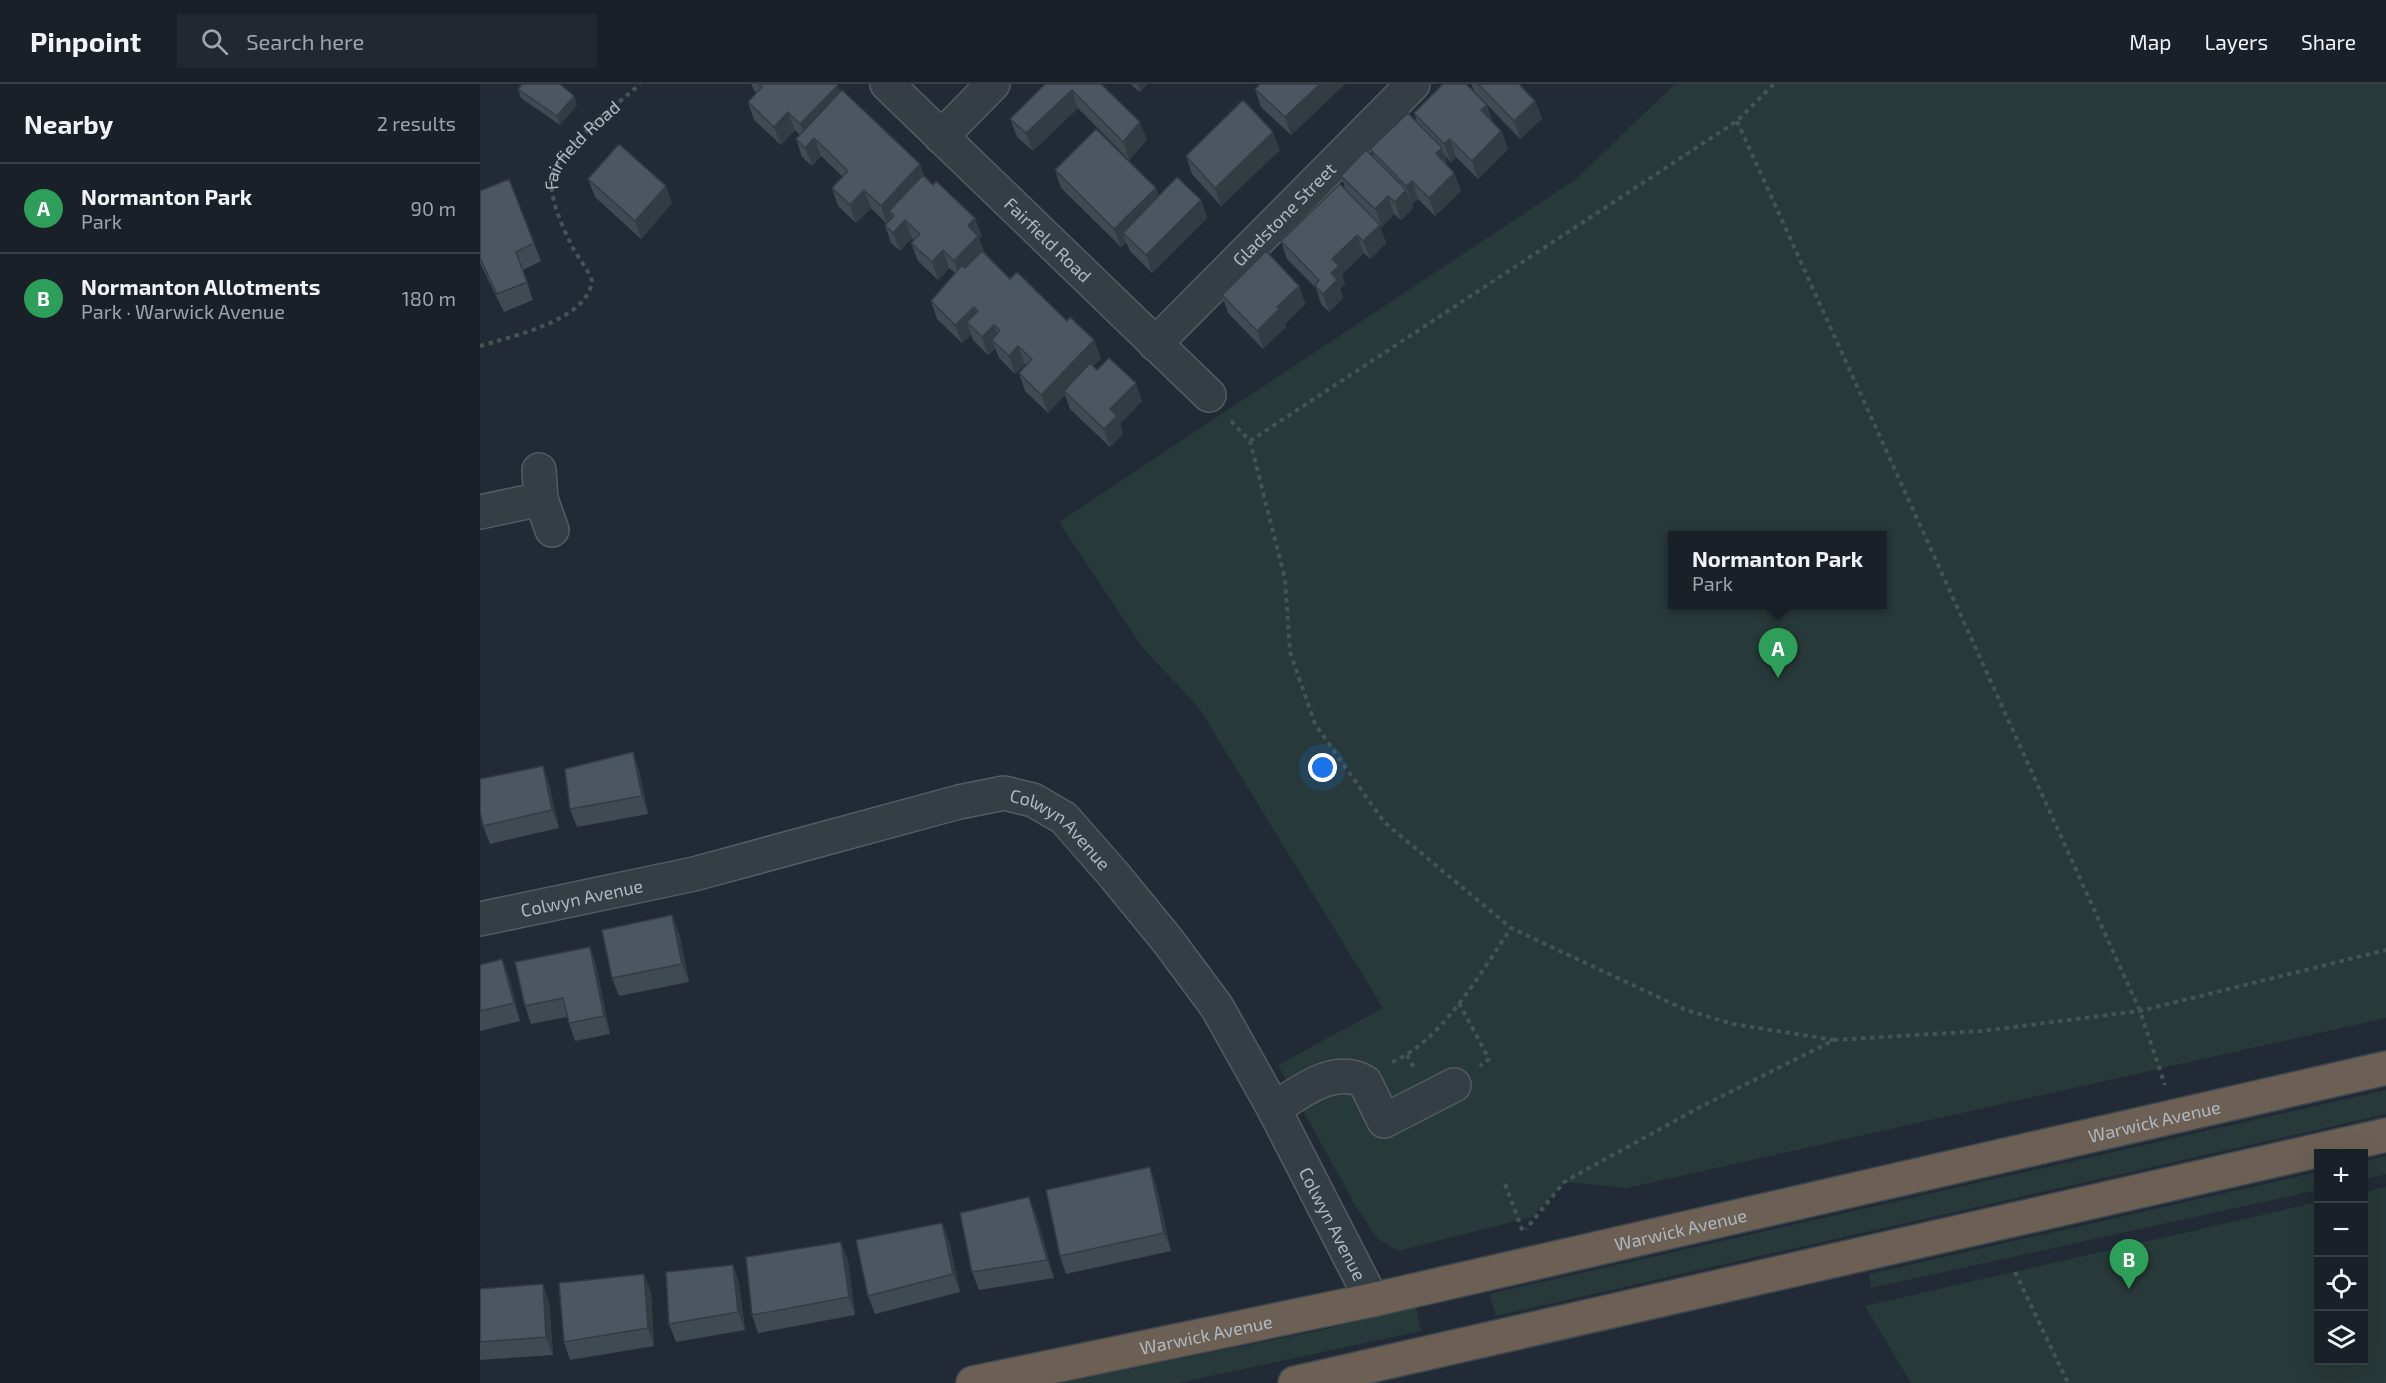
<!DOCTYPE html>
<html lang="en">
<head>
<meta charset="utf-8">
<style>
	:root { --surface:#1a2028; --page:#232830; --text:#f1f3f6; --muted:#9fa3a8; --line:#383e45; --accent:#b45309 }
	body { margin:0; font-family:"Exo 2",sans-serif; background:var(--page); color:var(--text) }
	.controls { position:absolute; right:18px; bottom:18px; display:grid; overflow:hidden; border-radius:0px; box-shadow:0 6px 24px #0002 }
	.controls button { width:54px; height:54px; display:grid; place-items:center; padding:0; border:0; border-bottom:2px solid var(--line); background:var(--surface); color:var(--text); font:30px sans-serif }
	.you { position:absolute; left:843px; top:684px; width:21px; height:21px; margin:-15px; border:4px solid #fff; border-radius:50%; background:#1a73e8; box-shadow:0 0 0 9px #1a73e833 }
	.badge { display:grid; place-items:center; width:39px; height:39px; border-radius:50%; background:var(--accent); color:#fff; font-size:20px; font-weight:700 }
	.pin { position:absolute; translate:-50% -50px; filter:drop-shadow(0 2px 3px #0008) }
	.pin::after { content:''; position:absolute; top:32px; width:21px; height:18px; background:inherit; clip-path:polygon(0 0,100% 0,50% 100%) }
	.popup { position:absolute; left:1188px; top:447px; width:219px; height:78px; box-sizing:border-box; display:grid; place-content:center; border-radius:0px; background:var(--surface); filter:drop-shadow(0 2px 4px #0005); font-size:20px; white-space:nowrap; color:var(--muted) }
	.popup b { font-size:22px; color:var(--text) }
	.popup::after { content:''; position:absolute; left:50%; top:100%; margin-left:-12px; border:12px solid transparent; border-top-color:var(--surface) }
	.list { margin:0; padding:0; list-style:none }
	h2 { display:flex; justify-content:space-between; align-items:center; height:78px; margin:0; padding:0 24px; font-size:26px }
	h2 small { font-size:20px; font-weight:400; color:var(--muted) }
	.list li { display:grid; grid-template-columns:39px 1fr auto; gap:18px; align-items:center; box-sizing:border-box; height:90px; padding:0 24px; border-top:2px solid var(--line) }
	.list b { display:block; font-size:22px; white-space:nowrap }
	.list p { margin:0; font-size:20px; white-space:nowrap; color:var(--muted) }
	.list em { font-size:20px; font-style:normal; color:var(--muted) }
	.icon { flex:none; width:33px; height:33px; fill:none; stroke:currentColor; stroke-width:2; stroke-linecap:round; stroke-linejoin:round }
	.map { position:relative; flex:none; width:1906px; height:1299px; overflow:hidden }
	header { display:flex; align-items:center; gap:36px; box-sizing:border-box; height:84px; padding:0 30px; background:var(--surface); border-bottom:2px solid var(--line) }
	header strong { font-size:28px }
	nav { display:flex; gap:33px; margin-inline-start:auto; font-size:21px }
	.search { width:420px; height:54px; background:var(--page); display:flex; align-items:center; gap:15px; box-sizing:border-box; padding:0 21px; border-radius:0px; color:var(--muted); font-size:22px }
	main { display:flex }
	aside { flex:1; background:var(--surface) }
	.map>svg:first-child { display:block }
</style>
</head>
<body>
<header>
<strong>Pinpoint</strong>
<div class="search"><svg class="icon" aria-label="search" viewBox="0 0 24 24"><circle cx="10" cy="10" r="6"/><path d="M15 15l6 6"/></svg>Search here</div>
<nav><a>Map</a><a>Layers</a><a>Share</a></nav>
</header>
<main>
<aside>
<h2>Nearby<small>2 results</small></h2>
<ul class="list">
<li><span class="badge" style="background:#2e9e5b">A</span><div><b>Normanton Park</b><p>Park</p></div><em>90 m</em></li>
<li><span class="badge" style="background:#2e9e5b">B</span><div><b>Normanton Allotments</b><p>Park · Warwick Avenue</p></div><em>180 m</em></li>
</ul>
</aside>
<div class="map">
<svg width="1906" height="1299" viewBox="0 0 1906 1299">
	<rect width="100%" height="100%" fill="#222b35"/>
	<path fill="#273938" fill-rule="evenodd" d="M1195,0H1906V934L1147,1104L1085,1098L1052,1133L918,1167L898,1155L875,1121L798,981L903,924L719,624L663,564L579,438L1096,95ZM1193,452H1403V520H1193Z
		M1906,1006V1030L1016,1232L1009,1210Z
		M1906,1072V1090L1884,1096V1077Z
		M1838,1088V1106L1391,1204L1389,1190Z
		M1906,1103V1299H1431L1385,1222L1838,1118V1276H1884V1108Z
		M936,1223L941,1247L698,1299H581L833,1248Z"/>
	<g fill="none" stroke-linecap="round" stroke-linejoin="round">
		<defs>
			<g id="minor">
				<path id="s2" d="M407,0L729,311"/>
				<path d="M461,53L513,0"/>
				<path id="s3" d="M675,260L933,0"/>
				<path d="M59,386L61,415L72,446"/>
				<path d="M0,428L61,415"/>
				<path id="s4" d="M0,835L214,790L479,718L524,709L553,716L584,734L634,791L688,857L737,923L794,1025L892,1216"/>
				<path d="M794,1025C819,1009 854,980 885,998L904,1037L974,1001"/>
			</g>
			<g id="highway">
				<path id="s5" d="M493,1299L892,1216L1906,984"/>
				<path d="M815,1299L1906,1051"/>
			</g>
		</defs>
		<use href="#minor" stroke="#535b63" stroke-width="36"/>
		<use href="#highway" stroke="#404850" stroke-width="36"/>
		<g stroke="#445455" stroke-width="4" stroke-dasharray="4.5 4.5" stroke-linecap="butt">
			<path d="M1257,37L1660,927L1685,1001"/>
			<path id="s1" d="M0,262C32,252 107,237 112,197C107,183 96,172 90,158C81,140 71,116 71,96C72,70 139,19 160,0"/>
			<path d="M751,337L770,357L805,495L810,568L835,640L904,738L1031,844L1206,926L1253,940L1354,956L1220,1023L1084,1098L1046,1145"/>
			<path d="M770,357L1257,37L1294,0"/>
			<path d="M979,919L1009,975L1000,982"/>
			<path d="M1354,956L1502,947L1660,927L1906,866"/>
			<path d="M927,971L934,984"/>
			<path d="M912,978C961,958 1002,887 1031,844"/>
			<path d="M1025,1100L1043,1148"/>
			<path d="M1535,1188L1588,1299"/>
		</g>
		<use href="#minor" stroke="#353d45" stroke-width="33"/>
		<use href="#highway" stroke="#6b6053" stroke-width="33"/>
	</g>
	<path fill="#404a53" d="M271,0H357L360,8L502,152L499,155L504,168L530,195L614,256L621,274L613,282L617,286L662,317L640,340L643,350L630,363L590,325L585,311L568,329L545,307L539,289L546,281L545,280L535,290L519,274L515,264L508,271L493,256L491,250L482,259L457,235L451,217L475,189L469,184L458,196L438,177L431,159L434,156L432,154L420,167L411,159L405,141L406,139L391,124L376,139L358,122L352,104L363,93L341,72L332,82L322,73L316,55L320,51L315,46L301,61L274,36L268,18L276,9L274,6Z
		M565,0H621L667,56L649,76L598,24L553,67L537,53L530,35Z
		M650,0H667L660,8Z
		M780,0H865L811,51L781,23L775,5Z
		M991,0H1039L1055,17L1062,35L1040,55L994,7Z
		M38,5L94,12L97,21L80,41L41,14Z
		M934,29L1013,39L1021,47L1028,65L998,95L976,73L971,78L964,71L968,83L974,89L981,107L955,132L938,115L932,120L931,118L933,124L921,136L914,130L902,143L899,140L906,159L890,175L884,169L862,190L865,200L860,205L863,214L849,228L841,220L836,204L807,175L801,157L866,107L861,92L894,73L890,65L937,38Z
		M800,66L741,122L712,90L706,72Z
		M575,86L676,104L679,113L721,116L727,134L672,189L650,167L646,158L641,163L581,104Z
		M108,95L192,119L161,155L115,113Z
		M0,107L54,159L61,177L43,186L53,216L24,228L0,179Z
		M819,202L825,220L805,240L806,243L783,265L748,229L742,211Z
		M153,668L159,686L168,730L97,743L90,725Z
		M63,682L69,700L79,744L10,760L3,742Z
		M199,849L209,898L139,912L132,894Z
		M110,863L116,881L130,950L95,957L87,933L51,940L45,922Z
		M0,881L29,893L40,937L0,947Z
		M676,1101L691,1167L586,1190L580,1172Z
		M556,1131L574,1194L499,1206L492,1188Z
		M469,1157L480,1208L395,1230L388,1212Z
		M368,1176L375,1231L278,1249L272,1231Z
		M253,1181L259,1199L265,1246L196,1258L189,1240Z
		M0,1205L69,1218L73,1271L0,1276Z
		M171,1208L174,1262L90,1276L84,1258Z"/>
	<path fill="#343c43" d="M657,0H667L660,8Z
		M840,0H865L811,51L805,33Z
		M358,1L364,19L327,58L320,40Z
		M592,6L598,24L553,67L546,49Z
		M94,12L97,21L80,41L77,32Z
		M1055,17L1062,35L1040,55L1034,37Z
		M1007,21L1013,38L1001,26Z
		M308,28L315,46L301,61L294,43Z
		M660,38L667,56L649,76L643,58Z
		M1021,47L1028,65L998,95L992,77Z
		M793,48L800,66L741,122L735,104Z
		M334,54L341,72L332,82L325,64Z
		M970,55L976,73L971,78L964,60Z
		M962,64L968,82L956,69Z
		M440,80L447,98L409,127L412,135L407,140L401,122Z
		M974,89L981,107L955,132L949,114Z
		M932,97L938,115L932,120L926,102Z
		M186,102L192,119L161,155L155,137Z
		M676,104L682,122L643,149L646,158L641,163L634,145Z
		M384,106L391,124L376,139L370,121Z
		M926,106L933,124L921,136L915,118Z
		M908,112L914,130L902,143L895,125Z
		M721,116L727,134L672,189L666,171Z
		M495,134L502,152L499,155L504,170L481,195L474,177L488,142Z
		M425,136L432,154L420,167L413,149Z
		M900,141L906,159L890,175L883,157Z
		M877,151L884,169L862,190L865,200L860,205L863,214L849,228L843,210L851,189L852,175Z
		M463,166L469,184L458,196L452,178Z
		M819,202L825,220L805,240L806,243L783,265L777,247L797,223Z
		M494,223L501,241L487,238L491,250L482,259L475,241Z
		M514,241L520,259L512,256L515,264L508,271L502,253Z
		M614,256L621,274L587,310L584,307L585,311L568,329L561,311Z
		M538,262L545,280L535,290L529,272Z
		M656,299L662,317L640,340L643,350L630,363L624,345L630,325Z
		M153,668L159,686L168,730L162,712Z
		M63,682L69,700L79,744L72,726Z
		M192,831L199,849L209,898L202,880Z
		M110,863L116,881L130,950L124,932Z
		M22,875L29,893L40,937L34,919Z
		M670,1083L676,1101L691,1167L684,1149Z
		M549,1113L556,1131L574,1194L567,1176Z
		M462,1139L469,1157L480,1208L473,1190Z
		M361,1158L368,1176L375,1231L369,1213Z
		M253,1181L259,1199L265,1246L258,1228Z
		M164,1190L171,1208L174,1262L168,1244Z
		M63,1200L69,1218L73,1271L66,1253Z"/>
	<path fill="#4b5660" stroke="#343c43" stroke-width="1.5" d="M42,0H80L94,12L77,32L38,5Z
		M279,0H357L358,1L320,40L308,28L294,43L268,18L282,3Z
		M565,0H621L660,38L643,58L592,6L546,49L530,35Z
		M780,0H840L805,33L775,5Z
		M963,0H986L1007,21L1001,26L1021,47L992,77L970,55L964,60L934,29Z
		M998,0H1039L1055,17L1034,37Z
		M362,6L440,80L401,122L384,106L370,121L352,104L368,87L334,54L325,64L316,55Z
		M763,16L793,48L735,104L706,72Z
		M928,29L962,64L956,69L974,89L949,114L932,97L926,102L890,65Z
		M616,45L676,104L634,145L575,86Z
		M139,60L186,102L155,137L108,95Z
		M886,66L926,106L915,118L908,112L895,125L861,92Z
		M443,91L453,101L456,97L495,134L488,142L498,152L474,177L463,166L452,178L431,159L440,150L425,136L413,149L405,141L414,132L409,127Z
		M697,93L721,116L666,171L643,149Z
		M29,95L54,159L36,168L47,198L17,210L0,174V107Z
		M860,100L900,141L883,157L877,151L852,175L859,182L851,189L857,196L843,210L835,202L839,196L801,157Z
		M502,167L530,195L537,188L587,237L590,233L614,256L561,311L539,289L552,275L538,262L529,272L512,256L520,246L514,241L502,253L487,238L498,227L494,223L475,241L451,217L482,181L485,184Z
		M786,167L819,202L797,223L799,225L777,247L742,211Z
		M629,274L656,299L630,325L637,332L624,345L584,307L610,279L617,286Z
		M153,668L162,712L90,725L85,685Z
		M63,682L72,726L3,742L0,728V695Z
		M192,831L202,880L132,894L122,846Z
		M110,863L124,932L89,939L83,914L45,922L35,878Z
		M22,875L34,919L0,927V881Z
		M670,1083L684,1149L580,1172L566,1106Z
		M549,1113L567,1176L492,1188L480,1129Z
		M462,1139L473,1190L388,1212L376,1156Z
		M361,1158L369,1213L272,1231L266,1173Z
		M253,1181L258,1228L189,1240L186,1188Z
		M164,1190L168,1244L84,1258L79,1199Z
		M63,1200L66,1253L0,1258V1205Z"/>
	<g text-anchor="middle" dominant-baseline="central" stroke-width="4.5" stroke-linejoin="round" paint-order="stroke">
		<g font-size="18" fill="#b0b8c2" stroke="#1b222a">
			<text stroke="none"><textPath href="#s1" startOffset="292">Fairfield Road</textPath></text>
			<text stroke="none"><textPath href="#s3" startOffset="183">Gladstone Street</textPath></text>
			<text stroke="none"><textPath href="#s2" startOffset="224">Fairfield Road</textPath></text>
			<text stroke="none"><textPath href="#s4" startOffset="608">Colwyn Avenue</textPath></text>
			<text stroke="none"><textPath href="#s4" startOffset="104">Colwyn Avenue</textPath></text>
			<text stroke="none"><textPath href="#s5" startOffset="1210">Warwick Avenue</textPath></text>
			<text stroke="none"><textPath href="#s4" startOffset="1094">Colwyn Avenue</textPath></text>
			<text stroke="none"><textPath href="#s5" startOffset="724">Warwick Avenue</textPath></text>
			<text stroke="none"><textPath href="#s5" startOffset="238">Warwick Avenue</textPath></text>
		</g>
	</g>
</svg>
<div class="controls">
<button>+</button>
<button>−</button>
<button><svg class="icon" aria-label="locate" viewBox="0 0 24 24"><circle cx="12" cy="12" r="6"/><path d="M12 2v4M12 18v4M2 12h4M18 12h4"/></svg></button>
<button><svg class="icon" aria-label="layers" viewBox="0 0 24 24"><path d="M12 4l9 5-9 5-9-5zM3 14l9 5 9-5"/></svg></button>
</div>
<div class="you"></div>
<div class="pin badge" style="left:1298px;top:594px;background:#2e9e5b">A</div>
<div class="popup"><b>Normanton Park</b>Park</div>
<div class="pin badge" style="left:1649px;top:1205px;background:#2e9e5b">B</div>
</div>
</main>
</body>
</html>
